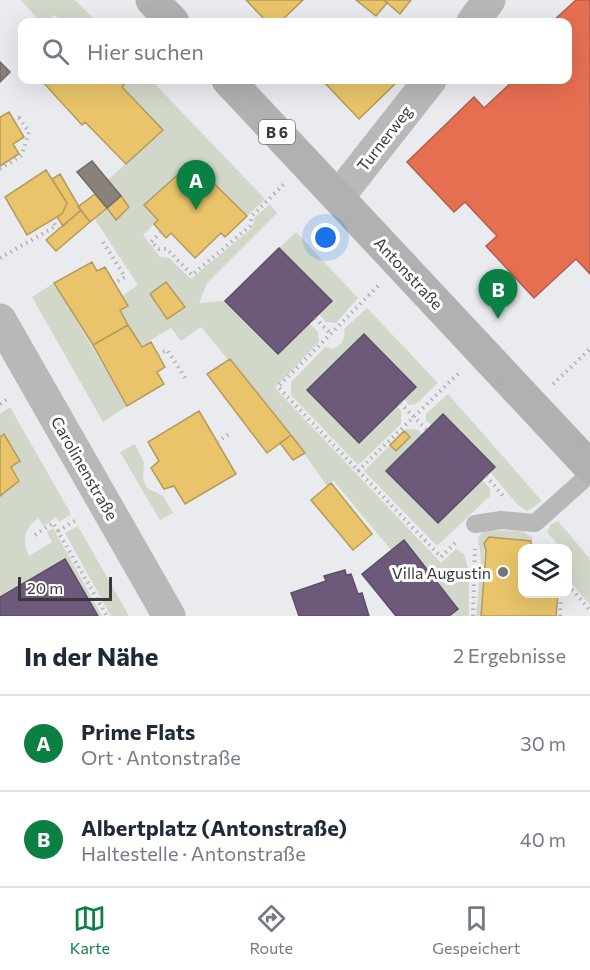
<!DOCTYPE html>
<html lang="de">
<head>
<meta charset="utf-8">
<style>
	:root { --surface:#fff; --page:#f2f2f3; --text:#1f2937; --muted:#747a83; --line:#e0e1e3; --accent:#0b8043 }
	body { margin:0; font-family:Commissioner,sans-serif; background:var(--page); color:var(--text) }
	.controls { position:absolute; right:18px; bottom:18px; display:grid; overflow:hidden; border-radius:12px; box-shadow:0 6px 24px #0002 }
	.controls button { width:54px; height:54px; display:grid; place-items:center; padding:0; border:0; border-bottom:2px solid var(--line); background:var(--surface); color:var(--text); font:30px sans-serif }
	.scale { position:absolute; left:18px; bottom:15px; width:94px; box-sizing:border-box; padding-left:6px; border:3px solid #38393a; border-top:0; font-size:16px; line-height:21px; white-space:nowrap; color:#38393a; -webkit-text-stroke:4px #fff; paint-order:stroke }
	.you { position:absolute; left:326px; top:238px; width:21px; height:21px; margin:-15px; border:4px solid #fff; border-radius:50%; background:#1a73e8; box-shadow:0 0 0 9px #1a73e833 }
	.badge { display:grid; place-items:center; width:39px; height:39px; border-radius:50%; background:var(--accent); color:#fff; font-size:20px; font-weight:700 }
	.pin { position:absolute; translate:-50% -50px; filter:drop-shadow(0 2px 3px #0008) }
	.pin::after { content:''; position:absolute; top:32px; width:21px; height:18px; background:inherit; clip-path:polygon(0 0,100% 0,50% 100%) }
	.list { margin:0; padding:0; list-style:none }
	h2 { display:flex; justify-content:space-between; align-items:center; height:78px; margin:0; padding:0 24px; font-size:26px }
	h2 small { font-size:20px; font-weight:400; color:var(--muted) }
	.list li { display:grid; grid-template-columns:39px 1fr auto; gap:18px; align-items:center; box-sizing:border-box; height:96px; padding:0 24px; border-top:2px solid var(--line) }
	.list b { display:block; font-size:22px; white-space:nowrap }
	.list p { margin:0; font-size:20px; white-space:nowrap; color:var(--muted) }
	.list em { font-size:20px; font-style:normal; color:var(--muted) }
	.icon { flex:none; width:33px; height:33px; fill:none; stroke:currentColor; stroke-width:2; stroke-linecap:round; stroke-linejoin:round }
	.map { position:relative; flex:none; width:590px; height:616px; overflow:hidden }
	.search { position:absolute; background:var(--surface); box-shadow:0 6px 24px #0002; left:18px; right:18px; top:18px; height:66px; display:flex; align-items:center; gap:15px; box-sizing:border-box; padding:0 21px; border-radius:12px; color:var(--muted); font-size:22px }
	.sheet { height:270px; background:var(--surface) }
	nav { display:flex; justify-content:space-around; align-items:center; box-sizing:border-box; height:84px; border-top:2px solid var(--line); background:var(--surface); font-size:16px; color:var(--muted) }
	nav a { display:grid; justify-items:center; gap:3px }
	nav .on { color:var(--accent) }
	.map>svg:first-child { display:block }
</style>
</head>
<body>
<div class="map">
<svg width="590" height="616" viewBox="0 0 590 616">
	<rect width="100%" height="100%" fill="#e9ebee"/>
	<path fill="#d1d8ca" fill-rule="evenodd" d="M21,0H75L97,22H62L55,15L47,22H40Z
		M119,80H151L265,199L247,216L192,162L144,205L158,220L143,235L160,257L169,258L191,279L252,228L255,217L270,204L277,213L207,283L199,303L225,301L278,354L309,323L318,332L319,342L275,388L441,563L456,549L464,554L469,571V616H449L458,608L404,541L391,550L333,480L327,486L291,435L201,327L181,341L171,328L141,346L120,310L128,305L122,296L138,285L94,218L107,208L116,220L121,196L108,180L162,130L122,87L124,85ZM165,283L185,306L167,318L150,295Z
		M296,232L358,298L336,323L326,322L319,314L331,301L279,248Z
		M54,283L127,406L103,422L32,297Z
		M367,308L438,383L416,404L409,405L404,399L416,387L364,334L307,390L359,443L397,406L401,411V424L358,465L291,395V382L325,347L333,349C342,344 346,340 344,329Z
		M448,394L542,501L527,511L517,504L490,472L495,467L426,421V414Z
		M10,407L71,514L59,522L56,517L44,526L38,518C24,528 22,540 29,556L52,542L47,532L53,528L102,616H98L65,560L0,597V496L19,481L11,467L20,460L5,434L0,437V414Z
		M406,429L419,430L422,435L386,471L437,523L482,480L490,488V496L437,546L364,471L390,445L396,451L410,438L404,431Z
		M135,444L144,463L143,480L147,488L163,496L173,513L160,520L120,452Z
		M558,521L590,559V605L570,582L568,548H561L547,532L551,524Z
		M78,526L129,616H111L65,533Z
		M484,530L522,531L533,538L531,541L492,537L485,540L481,616H476L481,559L478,537Z"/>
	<path fill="#e9c46a" stroke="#b49a5c" stroke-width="1.5" d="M246,0H303L280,22H267Z
		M356,0H384L387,3L376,16Z
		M384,0H411L400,14Z
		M41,80H119L124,85L122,87L163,130L126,164L85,122L82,125Z
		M322,80H397L398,81L359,119Z
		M9,112L24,137L13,144L19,154L0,166V117Z
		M192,162L247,216L225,237L221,233L195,258L171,233L166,238L161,232L154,224L158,220L144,205Z
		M46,170L67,203L62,214L27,235L5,197Z
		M60,174L81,210L63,226L57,217L62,214L67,203L52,179Z
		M95,194L107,208L90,222L78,207Z
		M121,196L129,207L116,220L107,208Z
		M81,210L90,222L56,251L46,240Z
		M92,262L97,271L105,267L128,306L120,310L128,325L93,345L54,283Z
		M166,282L185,307L167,319L150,294Z
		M128,325L142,347L151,342L165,367L157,372L164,384L127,406L93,345Z
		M230,359L291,435L267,453L207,374Z
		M199,411L236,474L185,504L174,486L164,489L151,468L159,461L148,442Z
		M404,431L410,437L396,451L390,445Z
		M4,434L20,461L11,467L19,481L0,496V437Z
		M291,435L305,453L293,460L280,443Z
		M331,483L372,534L353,550L311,500Z
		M489,537L531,541V548H522V594H558L556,616H481L486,551L484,543Z"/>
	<path fill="#e76f51" stroke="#b25f4a" stroke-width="1.5" d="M576,0H590V274L576,259L534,298L486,246L497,236L465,202L454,212L407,162L474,97L484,108L514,80H568V22H552Z"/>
	<path fill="#6d597a" stroke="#5d4f67" stroke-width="1.5" d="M279,248L332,301L278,354L225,301Z
		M364,334L416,387L359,443L307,390Z
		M443,414L495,467L438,523L386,471Z
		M404,540L458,609L449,616H396L362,574Z
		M65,559L98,616H0V597Z
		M345,570L346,575L351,574L358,594L362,593L369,616H299L291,593L326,581L324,576Z"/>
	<path fill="#8a817c" stroke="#716b68" stroke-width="1.5" d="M0,62L10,72L0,82Z
		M92,161L121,196L107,208L77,172Z"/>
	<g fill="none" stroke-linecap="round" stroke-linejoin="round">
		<path stroke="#b1b0b2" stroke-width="4" stroke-dasharray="1.5 4.5" stroke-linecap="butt" d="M0,169L22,155L29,132L19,118L15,121
			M161,232L151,242L159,249H167L192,275L250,226L252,216L284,184
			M103,242L125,277L114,283
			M0,258L56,226L52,220
			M378,286L278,387L441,557L457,541
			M315,318L331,334
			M158,355L167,350L186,379
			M553,384L590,349
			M400,403L427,430
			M0,404L9,398
			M217,442L229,434
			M358,471L459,373
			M486,476L503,496
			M58,531L78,519
			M35,535L53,523L107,616
			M568,585L590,610
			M473,616L475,549
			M560,616L561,594"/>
		<path stroke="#b9b8b8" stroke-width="18" d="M475,524L501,520L535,523L590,474"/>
		<path stroke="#b9b8b8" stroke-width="33" d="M473,22L489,0
			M338,197L430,80
			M0,320L169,616"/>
		<path stroke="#b2b1b2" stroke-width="33" d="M152,0L173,22
			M228,80L590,467"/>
		<path stroke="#afafb0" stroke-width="1.5" d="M141,0L162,22
			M163,0L184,22
			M216,80L434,309L590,478
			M237,80L590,455"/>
	</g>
	<circle fill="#767779" stroke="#fff" stroke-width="2" cx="503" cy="572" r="6"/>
	<g text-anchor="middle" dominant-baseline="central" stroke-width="6" stroke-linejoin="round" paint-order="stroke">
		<rect fill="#fff" stroke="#747475" stroke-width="1.5" x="259" y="120" width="36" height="24" rx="4.5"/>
		<g font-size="15" font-weight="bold" fill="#38393a">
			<text x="277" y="132">B 6</text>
		</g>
		<g font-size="16" fill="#38393a" stroke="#fff">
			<text transform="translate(384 138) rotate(-52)">Turnerweg</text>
			<text transform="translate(409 273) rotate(47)">Antonstraße</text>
			<text transform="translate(85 468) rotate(60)">Carolinenstraße</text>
		</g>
		<g font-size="16" fill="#38393a" stroke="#fff" text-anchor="end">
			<text x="491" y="572">Villa Augustin</text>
		</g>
	</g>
</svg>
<div class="controls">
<button><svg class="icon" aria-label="layers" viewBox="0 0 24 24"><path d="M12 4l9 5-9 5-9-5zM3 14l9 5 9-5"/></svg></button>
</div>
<div class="scale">20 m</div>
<div class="you"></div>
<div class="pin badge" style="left:196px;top:210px">A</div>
<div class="pin badge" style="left:498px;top:319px">B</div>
<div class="search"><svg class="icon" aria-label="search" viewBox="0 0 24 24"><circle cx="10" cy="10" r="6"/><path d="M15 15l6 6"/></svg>Hier suchen</div>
</div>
<section class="sheet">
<h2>In der Nähe<small>2 Ergebnisse</small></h2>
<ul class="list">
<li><span class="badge">A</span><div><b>Prime Flats</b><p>Ort · Antonstraße</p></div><em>30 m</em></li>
<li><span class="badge">B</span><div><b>Albertplatz (Antonstraße)</b><p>Haltestelle · Antonstraße</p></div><em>40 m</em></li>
</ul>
</section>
<nav>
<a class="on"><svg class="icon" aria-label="map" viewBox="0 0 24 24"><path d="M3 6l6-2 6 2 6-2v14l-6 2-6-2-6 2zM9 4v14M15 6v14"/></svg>Karte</a>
<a><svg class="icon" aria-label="directions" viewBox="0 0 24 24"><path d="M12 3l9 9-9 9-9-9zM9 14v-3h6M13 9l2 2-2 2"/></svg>Route</a>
<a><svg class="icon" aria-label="saved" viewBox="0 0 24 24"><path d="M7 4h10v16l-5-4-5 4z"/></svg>Gespeichert</a>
</nav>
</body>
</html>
